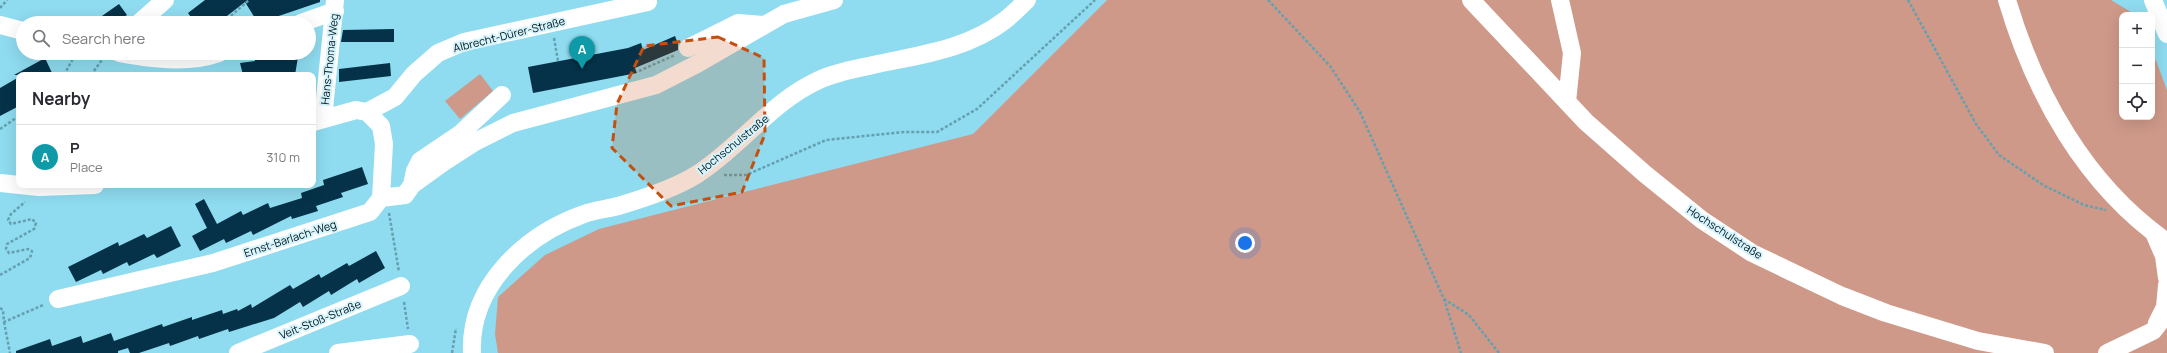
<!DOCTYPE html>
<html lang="en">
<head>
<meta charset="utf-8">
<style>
	:root { --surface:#fff; --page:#f7f7f7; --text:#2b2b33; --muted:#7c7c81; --line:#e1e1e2; --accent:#111827 }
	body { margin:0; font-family:Manrope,sans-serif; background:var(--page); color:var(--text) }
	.controls { position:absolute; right:12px; top:12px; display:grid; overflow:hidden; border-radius:8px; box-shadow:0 4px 16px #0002 }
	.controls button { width:36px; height:36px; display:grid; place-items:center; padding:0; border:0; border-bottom:1px solid var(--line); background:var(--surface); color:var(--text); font:20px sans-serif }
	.you { position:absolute; left:1245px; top:243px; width:14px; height:14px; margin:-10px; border:3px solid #fff; border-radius:50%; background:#1a73e8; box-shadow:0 0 0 6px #1a73e833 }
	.badge { display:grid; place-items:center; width:26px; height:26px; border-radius:50%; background:var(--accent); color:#fff; font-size:13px; font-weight:700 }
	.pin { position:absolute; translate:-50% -33px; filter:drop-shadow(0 1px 2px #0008) }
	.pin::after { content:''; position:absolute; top:21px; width:14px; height:12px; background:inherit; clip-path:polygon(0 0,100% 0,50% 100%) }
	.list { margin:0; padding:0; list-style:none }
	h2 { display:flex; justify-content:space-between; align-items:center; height:52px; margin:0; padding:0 16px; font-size:17px }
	h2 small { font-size:13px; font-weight:400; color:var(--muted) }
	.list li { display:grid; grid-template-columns:26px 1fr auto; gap:12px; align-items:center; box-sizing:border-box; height:64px; padding:0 16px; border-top:1px solid var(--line) }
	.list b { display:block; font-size:15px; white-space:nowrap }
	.list p { margin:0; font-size:13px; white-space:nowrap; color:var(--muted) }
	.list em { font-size:13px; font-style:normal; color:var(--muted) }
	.icon { flex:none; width:22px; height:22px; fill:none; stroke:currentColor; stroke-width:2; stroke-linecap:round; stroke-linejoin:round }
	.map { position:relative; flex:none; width:2167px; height:353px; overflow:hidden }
	.search { position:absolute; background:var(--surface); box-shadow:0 4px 16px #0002; left:16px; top:16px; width:300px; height:44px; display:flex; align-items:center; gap:10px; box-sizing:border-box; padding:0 14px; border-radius:22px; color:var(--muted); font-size:15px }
	.panel { position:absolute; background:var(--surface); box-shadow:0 4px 16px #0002; left:16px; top:72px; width:300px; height:116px; border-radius:8px }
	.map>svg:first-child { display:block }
</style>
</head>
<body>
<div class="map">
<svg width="2167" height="353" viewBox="0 0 2167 353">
	<rect width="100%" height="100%" fill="#8fdbef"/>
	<path fill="#ce9989" d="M1107,0H2111L2136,15H2122V117H2152V50L2167,90V353H498L495,334L498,297L545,255L599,229L973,134Z
		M480,74L493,91L460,119L445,101Z"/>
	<path fill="#053248" d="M205,0H320V2L258,23L245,2L218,23H195L188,13Z
		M119,4L127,15L115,23H92Z
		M394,29V42H341L343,30Z
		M675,36L678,44V50L635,68L637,73L533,93L528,67L628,48L641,43L643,50Z
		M254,53H288L298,57L295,75H243L240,63L255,61Z
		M45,58L53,75H14Z
		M390,63L391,76L339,82V69Z
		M19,77V106L0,116V88Z
		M362,167L368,184L341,193L343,197L316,206L318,211L292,219L291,216L253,235L251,231L226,243L224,239L200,251L192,236L207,228L195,204L204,199L217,224L241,211L243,215L268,203L270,208L302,198L301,193L324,185L323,180Z
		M171,226L181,246L157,258L154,254L129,266L127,262L103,274L101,270L76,282L68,267L118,242L119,246L144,234L147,238Z
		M376,251L385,268L359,283L357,279L331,295L329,291L303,307L300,302L274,318L229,332L228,329L199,339L198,336L170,346L169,343L139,353H130L128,348L118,351V353H16V351L50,339L52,346L81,336L83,343L111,333L114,341L162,324L163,327L192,317V320L222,310L223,314L237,309L238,311L251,304L252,308L290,285L293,289L319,274L321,278L347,263L349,266Z"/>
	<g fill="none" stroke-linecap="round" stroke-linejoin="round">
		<path stroke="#64a0af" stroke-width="2.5" stroke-dasharray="3 2" stroke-linecap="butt" d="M1268,0L1330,66L1360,112L1444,299L1461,353
			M1908,0L1976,124L1999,155L2043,185L2084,205L2106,210
			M0,8L7,0
			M226,23L225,21L249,0
			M554,38L558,61
			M276,53V56
			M639,71L675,55
			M64,75L76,53
			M91,75L104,57
			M0,129L19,116
			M724,175H746L826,140L904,132H937L977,109L1095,0
			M389,213L399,272
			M0,275L30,258L32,251L28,249L9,253L6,249L7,244L34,229L36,223L32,219L11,224L8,220L11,214L25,202
			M1444,299L1469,315L1499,353
			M404,302L408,329
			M0,308L3,310L4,322L43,305
			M4,322L10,353
			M452,353L456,328"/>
		<path stroke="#fff" stroke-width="18" d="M1471,0L1586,122L1645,174L1702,220L1752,253L1842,296L1886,313L1978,341L2045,353
			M1560,0L1572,53L1567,102
			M2007,0C2035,94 2085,185 2167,242
			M2153,0L2167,34
			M139,23L165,0
			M301,23L335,11
			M0,25L23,31
			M688,48L738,23L763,25
			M119,53C150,59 188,64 219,53
			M367,112L395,97L414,74L438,53L464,42L648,2
			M323,119L335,0
			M0,183L39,187L95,185
			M412,185L415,171L420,161L460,134L502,95
			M381,198L405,195L412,185L444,162L475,142L513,123L656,85L697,64L784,14L834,0
			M2154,233L2164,256L2167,278
			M58,299L213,263L370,212L381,198L384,144L381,126L367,112L356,110L313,122
			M2157,323L2165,307L2167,285
			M238,353L401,286
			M338,353L410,344
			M472,353C469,286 525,235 584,214C595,210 607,209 618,206C642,199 675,188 696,175C739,148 772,101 819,80C836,72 855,69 873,65C918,55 966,50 1004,21C1012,15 1020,7 1027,0
			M2107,353L2153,331L2167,313"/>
	</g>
	<path fill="#c54f0f" fill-opacity="0.2" stroke="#c54f0f" stroke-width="3" stroke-dasharray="8 5" stroke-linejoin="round" d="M718,37L764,58L765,134L742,192L671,206L612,148L617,104L644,46Z"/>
	<g text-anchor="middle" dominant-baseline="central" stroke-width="4" stroke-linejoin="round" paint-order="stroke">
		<g font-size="11" fill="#01171d" stroke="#d7f4fc">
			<text transform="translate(509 34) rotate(-14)">Albrecht-Dürer-Straße</text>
			<text transform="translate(329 59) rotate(-84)">Hans-Thoma-Weg</text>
			<text transform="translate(733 144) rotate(-39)">Hochschulstraße</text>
			<text transform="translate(1725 232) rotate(33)">Hochschulstraße</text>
			<text transform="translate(290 238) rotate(-18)">Ernst-Barlach-Weg</text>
			<text transform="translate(320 319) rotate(-22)">Veit-Stoß-Straße</text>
		</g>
	</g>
</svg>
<div class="controls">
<button>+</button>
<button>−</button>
<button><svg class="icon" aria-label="locate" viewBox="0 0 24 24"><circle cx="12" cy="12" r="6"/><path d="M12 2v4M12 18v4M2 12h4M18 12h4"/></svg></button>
</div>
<div class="you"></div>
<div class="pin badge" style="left:582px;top:69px;background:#0f9aa8">A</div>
<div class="search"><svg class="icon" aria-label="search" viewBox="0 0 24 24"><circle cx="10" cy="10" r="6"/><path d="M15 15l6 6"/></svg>Search here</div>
<section class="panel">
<h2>Nearby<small></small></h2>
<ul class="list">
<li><span class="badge" style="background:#0f9aa8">A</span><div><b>P</b><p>Place</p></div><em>310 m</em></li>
</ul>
</section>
</div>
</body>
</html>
